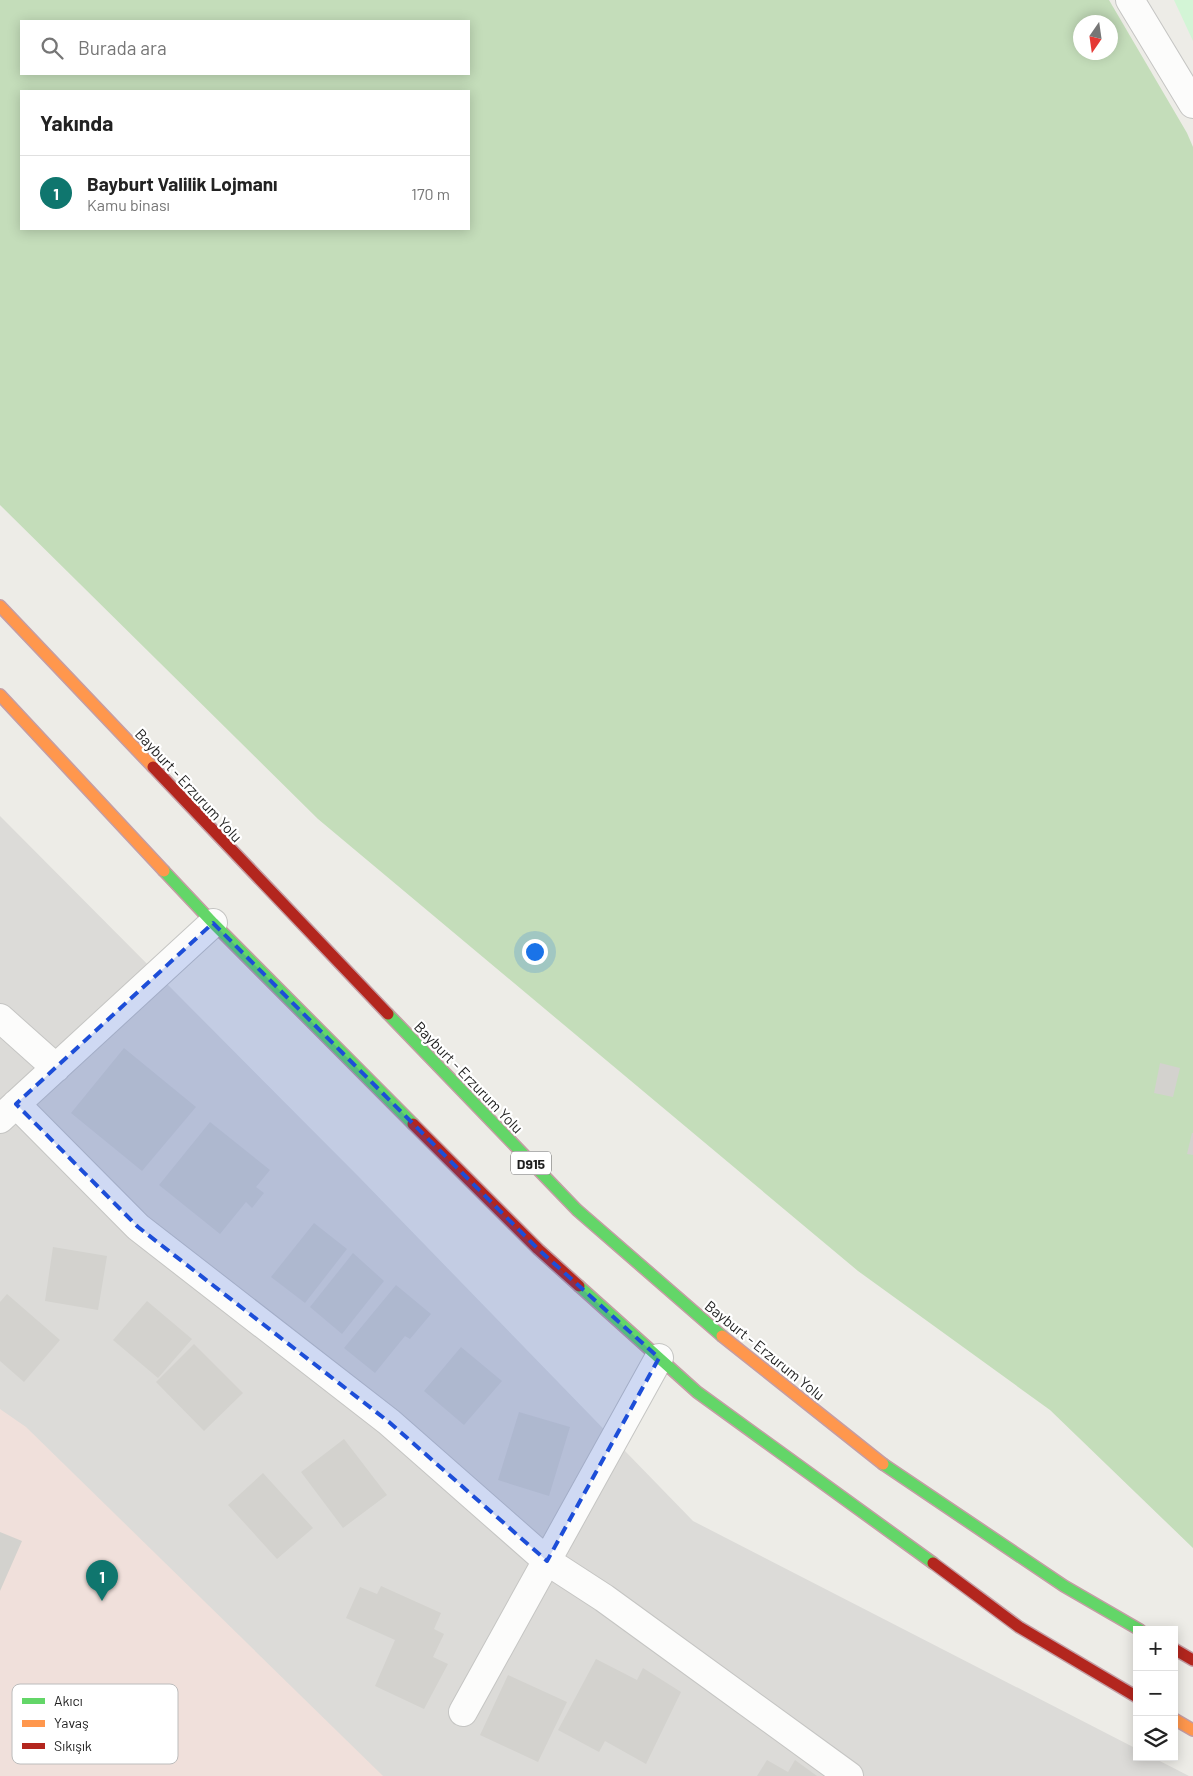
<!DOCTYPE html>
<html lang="tr">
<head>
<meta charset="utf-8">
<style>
	:root { --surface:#fff; --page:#f2f2f2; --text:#222; --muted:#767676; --line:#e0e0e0; --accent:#0f766e }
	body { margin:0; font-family:Barlow,sans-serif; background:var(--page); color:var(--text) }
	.controls { position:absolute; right:15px; bottom:15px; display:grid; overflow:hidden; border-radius:0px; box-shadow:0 2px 12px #0003 }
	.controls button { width:45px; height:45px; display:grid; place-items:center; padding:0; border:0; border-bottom:1px solid var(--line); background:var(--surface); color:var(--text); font:25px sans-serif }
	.compass { position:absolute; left:1073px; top:15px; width:45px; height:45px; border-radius:50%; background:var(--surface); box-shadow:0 2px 12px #0003; rotate:193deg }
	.you { position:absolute; left:534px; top:951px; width:18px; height:18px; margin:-12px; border:4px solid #fff; border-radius:50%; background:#1a73e8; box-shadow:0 0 0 8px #1a73e833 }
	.badge { display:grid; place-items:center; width:32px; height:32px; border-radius:50%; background:var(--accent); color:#fff; font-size:16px; font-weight:700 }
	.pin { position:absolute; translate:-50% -41px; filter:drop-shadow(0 1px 2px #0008) }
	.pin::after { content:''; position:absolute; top:26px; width:18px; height:15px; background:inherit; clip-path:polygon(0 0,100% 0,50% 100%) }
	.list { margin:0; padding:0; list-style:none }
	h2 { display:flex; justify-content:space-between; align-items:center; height:65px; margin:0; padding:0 20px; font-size:21px }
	h2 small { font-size:16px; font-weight:400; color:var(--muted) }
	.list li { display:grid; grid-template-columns:32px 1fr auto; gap:15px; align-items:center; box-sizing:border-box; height:75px; padding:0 20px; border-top:1px solid var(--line) }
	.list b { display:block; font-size:19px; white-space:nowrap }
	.list p { margin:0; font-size:16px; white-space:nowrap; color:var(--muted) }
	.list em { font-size:16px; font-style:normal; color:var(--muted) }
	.icon { flex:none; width:28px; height:28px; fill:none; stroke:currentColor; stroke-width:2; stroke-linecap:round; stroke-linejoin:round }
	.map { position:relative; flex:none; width:1193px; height:1776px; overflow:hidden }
	.search { position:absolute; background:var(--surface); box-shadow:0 2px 12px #0003; left:20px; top:20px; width:450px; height:55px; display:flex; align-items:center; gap:12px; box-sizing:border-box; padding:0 18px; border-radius:0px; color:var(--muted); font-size:19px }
	.panel { position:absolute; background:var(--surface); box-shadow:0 2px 12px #0003; left:20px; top:90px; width:450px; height:140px; border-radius:0px }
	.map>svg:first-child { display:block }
</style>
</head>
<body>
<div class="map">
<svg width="1193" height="1776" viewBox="0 0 1193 1776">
	<rect width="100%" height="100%" fill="#edece7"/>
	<path fill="#dcdbd8" d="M0,816L360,1178L693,1521L1137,1749V1757H1152L1189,1776H0Z"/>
	<path fill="#f0e0db" d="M0,1409L26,1427L383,1776H0Z"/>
	<path fill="#c4ddba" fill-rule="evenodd" d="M0,0H1109L1187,133L1193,147V1548L1050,1410L858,1271L318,819L0,505ZM21,21H469V74H21ZM1080,22H1110V52H1080ZM21,91H469V229H21Z"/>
	<path fill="#d3f5d6" d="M1174,0H1193V41Z"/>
	<path fill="#d3d2ce" d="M124,1048L196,1107L142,1171L71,1113Z
		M1160,1063L1180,1068L1173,1097L1154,1093Z
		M210,1122L270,1170L256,1187L264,1193L252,1208L246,1202L220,1234L159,1185Z
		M1192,1133H1193V1155L1187,1154Z
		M314,1223L347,1249L305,1303L271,1277Z
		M53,1247L107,1256L98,1310L45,1301Z
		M353,1253L384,1281L342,1334L310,1307Z
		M396,1285L431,1314L410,1339L405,1336L375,1373L344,1348Z
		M7,1294L60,1340L24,1382L0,1361V1302Z
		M147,1301L192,1339L158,1378L113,1340Z
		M194,1344L243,1393L204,1431L156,1382Z
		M461,1347L502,1381L464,1425L424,1391Z
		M519,1412L570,1427L549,1496L498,1480Z
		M344,1439L387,1495L343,1528L301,1472Z
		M263,1473L313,1528L277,1559L228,1505Z
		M0,1532L22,1541L0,1591Z
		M381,1586L441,1613L434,1629L444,1634L433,1657L448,1664L424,1709L375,1686L395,1640L346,1618L360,1587L377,1594Z
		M596,1659L637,1680L643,1668L681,1692L646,1764L605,1741L599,1752L558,1730Z
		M508,1675L567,1702L538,1762L480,1735Z
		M767,1760L788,1772L795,1760L817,1776H757Z"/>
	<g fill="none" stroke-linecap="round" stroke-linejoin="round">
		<defs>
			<path id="street" d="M1130,0L1193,104
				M0,1018L56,1068
				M16,1104L138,1227L389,1422L547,1561L604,1598L849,1776
				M0,1119L213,923
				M463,1712L659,1358"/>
			<path id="fast" d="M164,871L213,923L413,1124
				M388,1014L577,1210L722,1336
				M579,1286L697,1392L933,1563
				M883,1464L1064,1586L1140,1630"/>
			<path id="slow" d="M0,606L153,767
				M0,695L164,871
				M722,1336L883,1464
				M1174,1719L1193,1730"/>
			<path id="jam" d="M153,767L388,1014
				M413,1124L538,1249L579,1286
				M933,1563L1019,1627L1137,1697
				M1174,1649L1193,1660"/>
		</defs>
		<use href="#street" stroke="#c5c5c3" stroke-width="30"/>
		<use href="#fast" stroke="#c49da4" stroke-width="14"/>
		<use href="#slow" stroke="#c49da4" stroke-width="14"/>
		<use href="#jam" stroke="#c49da4" stroke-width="14"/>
		<use href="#street" stroke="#fcfcfb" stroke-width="28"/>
		<use href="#fast" stroke="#63d668" stroke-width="11"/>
		<use href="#slow" stroke="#ff974d" stroke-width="11"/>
		<use href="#jam" stroke="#b3261e" stroke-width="11"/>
	</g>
	<path fill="#1d4ed8" fill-opacity="0.2" stroke="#1d4ed8" stroke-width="4" stroke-dasharray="10 6" stroke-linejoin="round" d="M213,923L538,1249L659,1358L547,1561L389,1422L138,1227L16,1104Z"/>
	<g text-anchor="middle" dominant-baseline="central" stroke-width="4.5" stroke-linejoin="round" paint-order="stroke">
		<rect fill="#fff" stroke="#626262" stroke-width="1" x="511" y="1151.5" width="40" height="23" rx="4"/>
		<g font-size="14" font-weight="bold" fill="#1e1e1e">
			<text x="531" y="1163">D915</text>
		</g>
		<g font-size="15" fill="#1e1e1e" stroke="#fff">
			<text transform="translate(189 785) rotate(47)">Bayburt - Erzurum Yolu</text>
			<text transform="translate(469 1077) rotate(46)">Bayburt - Erzurum Yolu</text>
			<text transform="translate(765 1350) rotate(39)">Bayburt - Erzurum Yolu</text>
		</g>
	</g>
	<rect x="12" y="1684" width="166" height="80" rx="8" fill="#fff" stroke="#bcbcbc" stroke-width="1"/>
	<rect x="22" y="1698" width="23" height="6" fill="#63d668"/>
	<rect x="22" y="1720" width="23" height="7" fill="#ff974d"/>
	<rect x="22" y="1743" width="23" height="6" fill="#b3261e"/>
	<g font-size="14" fill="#1e1e1e">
		<text x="54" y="1706">Akıcı</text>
		<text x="54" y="1728">Yavaş</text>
		<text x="54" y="1751">Sıkışık</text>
	</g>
</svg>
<div class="controls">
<button>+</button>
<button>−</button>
<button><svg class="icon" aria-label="layers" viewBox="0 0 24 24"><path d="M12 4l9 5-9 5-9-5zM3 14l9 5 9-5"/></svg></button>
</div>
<svg class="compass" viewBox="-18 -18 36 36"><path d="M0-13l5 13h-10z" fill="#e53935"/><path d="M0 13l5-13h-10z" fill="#767676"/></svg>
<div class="you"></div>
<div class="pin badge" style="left:102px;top:1601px">1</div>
<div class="search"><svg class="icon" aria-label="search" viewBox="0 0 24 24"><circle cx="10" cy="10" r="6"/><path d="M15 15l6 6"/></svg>Burada ara</div>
<section class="panel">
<h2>Yakında<small></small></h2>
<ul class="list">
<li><span class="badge">1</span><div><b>Bayburt Valilik Lojmanı</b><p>Kamu binası</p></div><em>170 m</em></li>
</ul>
</section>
</div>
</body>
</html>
